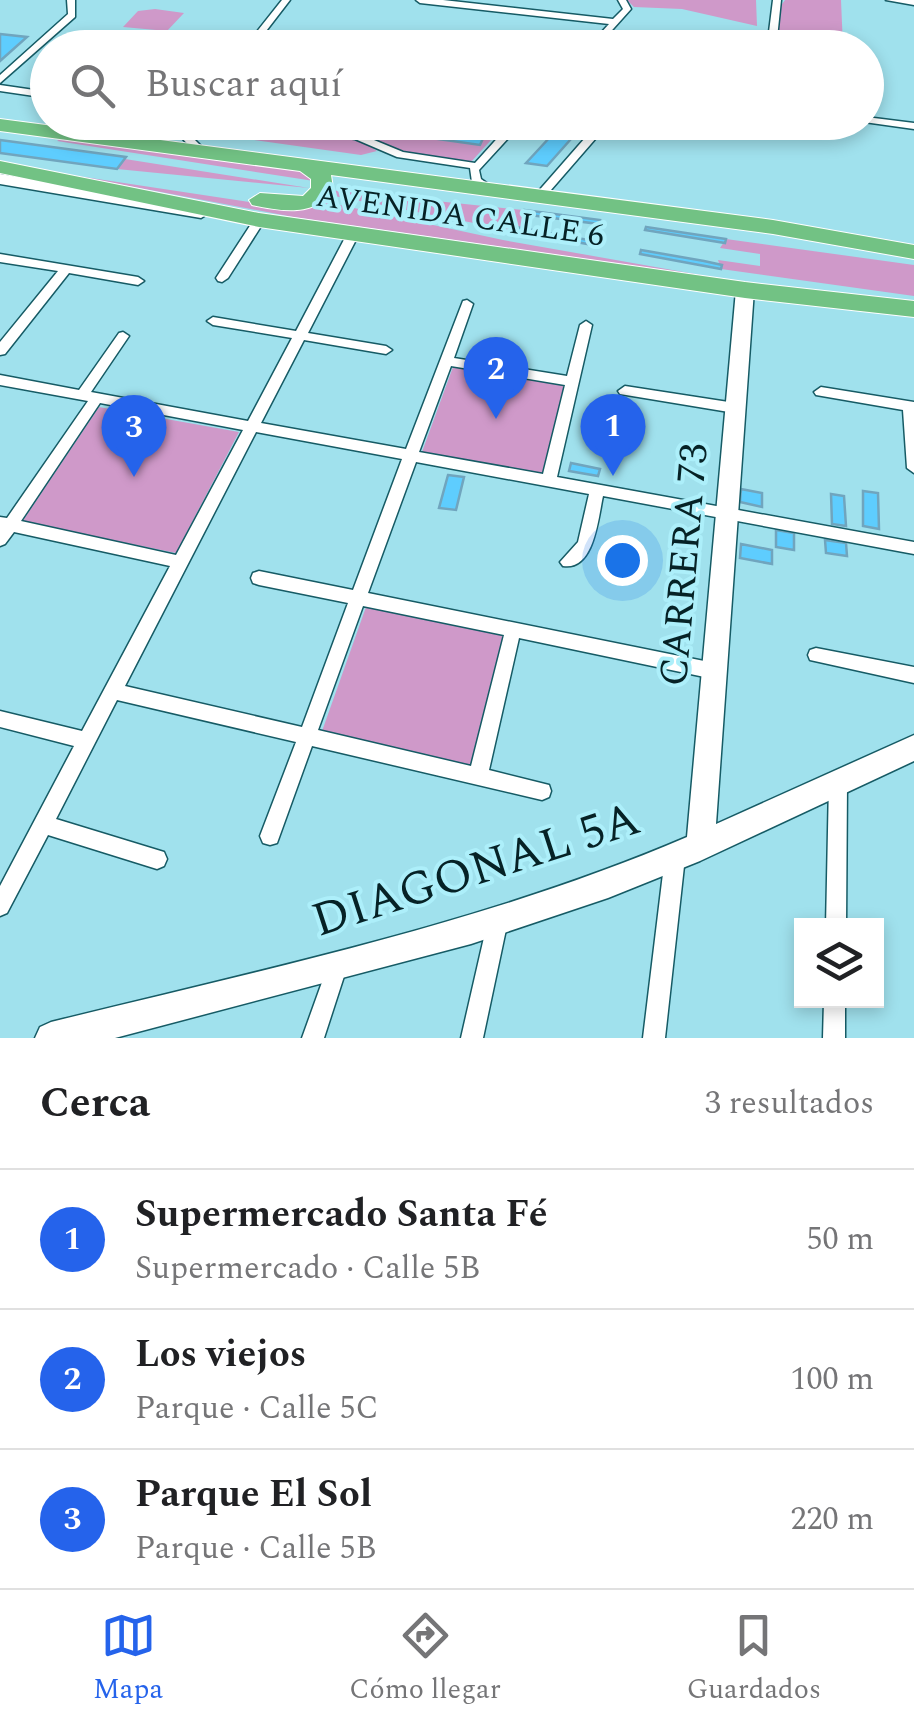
<!DOCTYPE html>
<html lang="es">
<head>
<meta charset="utf-8">
<style>
	:root { --surface:#fff; --page:#f2f2f2; --text:#202124; --muted:#757577; --line:#e0e0e0; --accent:#2563eb }
	body { margin:0; font-family:Spectral,serif; background:var(--page); color:var(--text) }
	.controls { position:absolute; right:30px; bottom:30px; display:grid; overflow:hidden; border-radius:0px; box-shadow:0 5px 15px #0003 }
	.controls button { width:90px; height:90px; display:grid; place-items:center; padding:0; border:0; border-bottom:2px solid var(--line); background:var(--surface); color:var(--text); font:50px sans-serif }
	.you { position:absolute; left:622px; top:560px; width:35px; height:35px; margin:-25px; border:8px solid #fff; border-radius:50%; background:#1a73e8; box-shadow:0 0 0 15px #1a73e833 }
	.badge { display:grid; place-items:center; width:65px; height:65px; border-radius:50%; background:var(--accent); color:#fff; font-size:32px; font-weight:700 }
	.pin { position:absolute; translate:-50% -82px; filter:drop-shadow(0 2px 5px #0008) }
	.pin::after { content:''; position:absolute; top:52px; width:35px; height:30px; background:inherit; clip-path:polygon(0 0,100% 0,50% 100%) }
	.list { margin:0; padding:0; list-style:none }
	h2 { display:flex; justify-content:space-between; align-items:center; height:130px; margin:0; padding:0 40px; font-size:42px }
	h2 small { font-size:32px; font-weight:400; color:var(--muted) }
	.list li { display:grid; grid-template-columns:65px 1fr auto; gap:30px; align-items:center; box-sizing:border-box; height:140px; padding:0 40px; border-top:2px solid var(--line) }
	.list b { display:block; font-size:38px; white-space:nowrap }
	.list p { margin:0; font-size:32px; white-space:nowrap; color:var(--muted) }
	.list em { font-size:32px; font-style:normal; color:var(--muted) }
	.icon { flex:none; width:55px; height:55px; fill:none; stroke:currentColor; stroke-width:2; stroke-linecap:round; stroke-linejoin:round }
	.map { position:relative; flex:none; width:914px; height:1038px; overflow:hidden }
	.search { position:absolute; background:var(--surface); box-shadow:0 5px 15px #0003; left:30px; right:30px; top:30px; height:110px; display:flex; align-items:center; gap:25px; box-sizing:border-box; padding:0 35px; border-radius:55px; color:var(--muted); font-size:38px }
	.sheet { height:550px; background:var(--surface) }
	nav { display:flex; justify-content:space-around; align-items:center; box-sizing:border-box; height:140px; border-top:2px solid var(--line); background:var(--surface); font-size:28px; color:var(--muted) }
	nav a { display:grid; justify-items:center; gap:5px }
	nav .on { color:var(--accent) }
	.map>svg:first-child { display:block }
</style>
</head>
<body>
<div class="map">
<svg width="914" height="1038" viewBox="0 0 914 1038">
	<rect width="100%" height="100%" fill="#a0e1ed"/>
	<path fill="#cf99c9" d="M627,0H756L757,26L682,9L634,7Z
		M785,0H841L843,47L776,48L780,7Z
		M155,9L184,13L167,31L123,27L138,11Z
		M198,123C237,123 348,128 377,151L361,155L197,132Z
		M323,123H356L354,127L479,145L483,139L491,140L471,162L402,151L366,136L321,126Z
		M60,139L300,171L314,181L57,141Z
		M125,159L309,188L117,169Z
		M71,175L289,208L326,202L503,240L706,276L293,217Z
		M331,190L523,210L526,214L521,228L515,231L329,195Z
		M726,239L914,265V296L721,269L718,260L760,266V254L720,248Z
		M453,367L565,385L543,475L422,452Z
		M99,407L239,432L176,553L22,522Z
		M366,607L504,636L472,768L321,734Z"/>
	<path fill="#5ecdfe" stroke="#70a5be" stroke-width="2.5" d="M0,34L27,37L0,61Z
		M356,122H484L490,123L480,145L353,127Z
		M564,122H586L547,166L526,163Z
		M0,140L126,157L117,169L0,153Z
		M524,210L600,220L599,224L522,214Z
		M517,227L521,228L594,241L593,245L515,231Z
		M646,227L726,239L725,243L645,230Z
		M641,250L704,261L722,265L721,269L640,254Z
		M571,463L600,469L598,476L569,471Z
		M448,475L464,477L456,510L439,508Z
		M741,489L762,493V507L740,502Z
		M863,491L878,493L879,529L863,526Z
		M831,494L844,496L846,526L832,524Z
		M776,530L794,533V550L776,547Z
		M825,540L846,543L847,556L826,553Z
		M741,544L772,550V564L740,558Z"/>
	<g fill="none" stroke-linecap="round" stroke-linejoin="round">
		<defs>
			<path id="street" d="M67,0H75V17L0,83V75L68,14Z
				M282,0H290L253,48H244Z
				M416,0H443L613,19L623,9L618,0H626L631,9L596,48H587L609,24L420,3Z
				M773,0H781L776,48H767Z
				M886,0H914V5Z
				M0,85L48,92V98L0,91Z
				M866,117L914,123V129L864,122H866Z
				M183,122H193L191,136L204,149V153H196L181,137Z
				M250,122H281L357,133L403,152L475,163L512,122H523L479,170L481,179L495,189L490,192L472,182L470,168L397,157L355,139Z
				M599,122H610L544,198H536V194Z
				M259,217L265,220L228,278L222,282L218,281L216,278L255,218Z
				M353,231L359,234L308,333L386,346L392,350L386,354L304,340L261,423L406,449L463,301L467,300L473,304L454,358L567,376L580,325L586,321L592,325L557,477L914,542V554L603,496C598,519 594,571 563,566L560,562L578,542L589,494L416,462L368,593L714,663L720,666L722,671L720,676L714,679L519,638L489,770L549,785L551,791L549,797L542,800L312,746L277,843L270,845L263,843L260,836L296,742L117,700L56,819L164,852L167,859L164,866L157,869L48,835L7,913L0,916V886L74,746L0,727V711L82,731L170,566L14,532L5,544L0,546V517L7,518L88,401L0,385V375L79,390L119,333L123,332L129,336L91,392L248,421L292,338L213,325L207,321L213,317L296,331L347,234ZM451,366L565,385L543,474L419,452ZM100,403L243,430L176,555L21,521ZM256,432L402,459L353,590L259,571L253,573L251,578L253,583L259,585L348,603L302,727L125,686ZM363,606L504,635L471,766L318,730Z
				M0,254L138,277L144,281L138,285L69,273L5,354L0,355V342L58,271L0,262Z
				M625,386L735,403L742,408L735,413L620,394L618,391Z
				M821,387L914,402V473L907,468L903,410L816,395L814,392Z
				M816,648L914,667V683L810,660L808,655L810,650Z
				M838,774L844,777L847,783L846,926H826L829,783L832,777Z
				M675,847L682,850L685,857L665,1038H643L665,857L668,850Z
				M498,910L505,913L508,920L483,1038H461L488,920L491,913Z
				M337,957L344,960L347,967L324,1038H302L330,960Z
				M824,1001H845V1038H823Z"/>
			<path id="secondary" d="M0,174L201,208L209,213L201,218L0,184Z
				M745,284L754,290L716,824L914,735V761L700,861L608,898L471,944L115,1038H35L40,1027L51,1022C264,969 484,924 687,837L736,290Z"/>
			<path id="highway" d="M0,119L773,220L914,245V259L773,234L331,175L333,188C318,218 280,211 252,205L249,200L260,193L303,196L311,188V179L300,171L0,131Z
				M0,161L259,213L745,282L914,301V317L745,298L259,227L0,173Z"/>
		</defs>
		<use href="#street" stroke="#165b65" stroke-width="3"/>
		<use href="#secondary" stroke="#165b65" stroke-width="3"/>
		<use href="#highway" stroke="#fff" stroke-width="2"/>
		<use href="#street" fill="#fff" fill-rule="evenodd"/>
		<use href="#secondary" fill="#fff" fill-rule="evenodd"/>
		<use href="#highway" fill="#72c284" fill-rule="evenodd"/>
	</g>
	<g text-anchor="middle" dominant-baseline="central" stroke-width="8" stroke-linejoin="round" paint-order="stroke">
		<g font-size="32" fill="#062226" stroke="#adeffa">
			<text transform="translate(460 216) rotate(8)">AVENIDA CALLE 6</text>
		</g>
		<g font-size="40" fill="#062226" stroke="#adeffa">
			<text transform="translate(685 565) rotate(-85)">CARRERA 73</text>
		</g>
		<g font-size="48" fill="#062226" stroke="#adeffa">
			<text transform="translate(476 870) rotate(-18)">DIAGONAL 5A</text>
		</g>
	</g>
</svg>
<div class="controls">
<button><svg class="icon" aria-label="layers" viewBox="0 0 24 24"><path d="M12 4l9 5-9 5-9-5zM3 14l9 5 9-5"/></svg></button>
</div>
<div class="you"></div>
<div class="pin badge" style="left:613px;top:476px">1</div>
<div class="pin badge" style="left:496px;top:419px">2</div>
<div class="pin badge" style="left:134px;top:477px">3</div>
<div class="search"><svg class="icon" aria-label="search" viewBox="0 0 24 24"><circle cx="10" cy="10" r="6"/><path d="M15 15l6 6"/></svg>Buscar aquí</div>
</div>
<section class="sheet">
<h2>Cerca<small>3 resultados</small></h2>
<ul class="list">
<li><span class="badge">1</span><div><b>Supermercado Santa Fé</b><p>Supermercado · Calle 5B</p></div><em>50 m</em></li>
<li><span class="badge">2</span><div><b>Los viejos</b><p>Parque · Calle 5C</p></div><em>100 m</em></li>
<li><span class="badge">3</span><div><b>Parque El Sol</b><p>Parque · Calle 5B</p></div><em>220 m</em></li>
</ul>
</section>
<nav>
<a class="on"><svg class="icon" aria-label="map" viewBox="0 0 24 24"><path d="M3 6l6-2 6 2 6-2v14l-6 2-6-2-6 2zM9 4v14M15 6v14"/></svg>Mapa</a>
<a><svg class="icon" aria-label="directions" viewBox="0 0 24 24"><path d="M12 3l9 9-9 9-9-9zM9 14v-3h6M13 9l2 2-2 2"/></svg>Cómo llegar</a>
<a><svg class="icon" aria-label="saved" viewBox="0 0 24 24"><path d="M7 4h10v16l-5-4-5 4z"/></svg>Guardados</a>
</nav>
</body>
</html>
